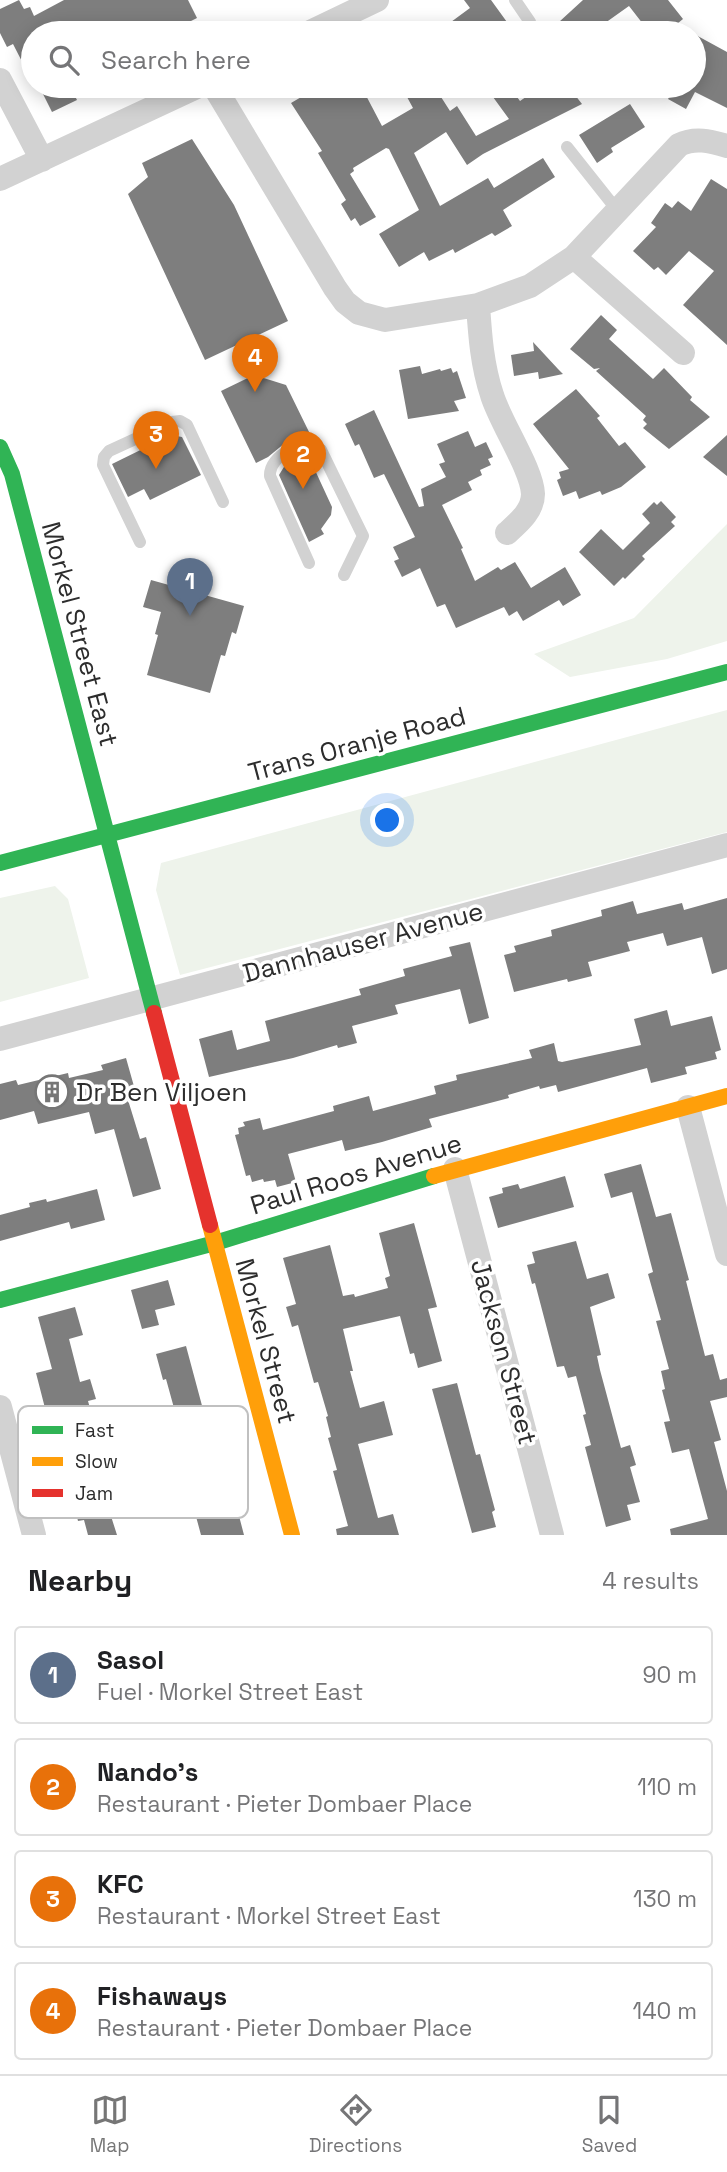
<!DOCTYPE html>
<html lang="en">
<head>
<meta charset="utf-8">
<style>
	:root { --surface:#fff; --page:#f2f2f2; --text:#202124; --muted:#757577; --line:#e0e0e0; --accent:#767676 }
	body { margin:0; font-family:"Space Grotesk",sans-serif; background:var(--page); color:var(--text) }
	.you { position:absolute; left:388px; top:821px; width:24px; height:24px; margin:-18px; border:5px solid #fff; border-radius:50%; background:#1a73e8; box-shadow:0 0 0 10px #1a73e833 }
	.badge { display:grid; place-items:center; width:46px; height:46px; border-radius:50%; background:var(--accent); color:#fff; font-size:23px; font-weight:700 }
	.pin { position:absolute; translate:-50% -58px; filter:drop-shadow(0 2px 4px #0008) }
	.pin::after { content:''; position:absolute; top:37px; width:24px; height:21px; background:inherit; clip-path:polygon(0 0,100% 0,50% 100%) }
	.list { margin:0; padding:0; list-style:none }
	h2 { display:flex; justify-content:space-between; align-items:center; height:91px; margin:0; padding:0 28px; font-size:30px }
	h2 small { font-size:23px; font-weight:400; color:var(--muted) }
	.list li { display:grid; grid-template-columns:46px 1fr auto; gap:21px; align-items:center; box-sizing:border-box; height:98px; margin:0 14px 14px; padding:0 14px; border:2px solid var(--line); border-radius:7px }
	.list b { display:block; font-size:26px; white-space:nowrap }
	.list p { margin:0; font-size:23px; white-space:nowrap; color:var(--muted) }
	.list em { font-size:23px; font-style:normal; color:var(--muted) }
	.icon { flex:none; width:38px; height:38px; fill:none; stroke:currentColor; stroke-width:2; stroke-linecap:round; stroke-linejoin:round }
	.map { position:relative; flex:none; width:727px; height:1535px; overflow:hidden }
	.search { position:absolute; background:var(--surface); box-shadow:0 4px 18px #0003; left:21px; right:21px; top:21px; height:77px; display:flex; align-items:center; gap:18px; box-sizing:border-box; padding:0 24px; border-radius:38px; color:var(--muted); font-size:26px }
	.sheet { height:539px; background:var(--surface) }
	nav { display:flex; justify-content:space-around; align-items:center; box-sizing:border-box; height:98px; border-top:2px solid var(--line); background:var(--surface); font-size:19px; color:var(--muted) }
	nav a { display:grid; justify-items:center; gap:4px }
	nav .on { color:var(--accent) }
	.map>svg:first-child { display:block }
</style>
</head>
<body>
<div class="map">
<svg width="727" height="1535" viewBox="0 0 727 1535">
	<rect width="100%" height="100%" fill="#fff"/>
	<path fill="#eef3eb" d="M727,524V641L667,659L570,677L534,654L634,618Z
		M727,710V832L180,975L156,890L161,863Z
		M55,886L68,899L89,978L0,1002V898Z"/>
	<path fill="#7e7e7e" d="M19,0L24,9L30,7L34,16L64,0H188L197,18L191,21L194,26L181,33H33V83L13,44L7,47L0,33V9Z
		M464,0H491L515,33H436L470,8Z
		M583,0H668L683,19L666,33H650L629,6L591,33H547Z
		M694,34L727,52V108L695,92L686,109L668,99L676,86H694Z
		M39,86H70L77,100L52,112Z
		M320,86H361L382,126L413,108L401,86H434L450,111L457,106L476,136L509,119L485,86H509L520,101L542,86H568L582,104L483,154L467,165L446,132L414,153L440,206L488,178L494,188L543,158L555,177L503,210L512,226L495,236L492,233L455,253L453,249L429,261L424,252L399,267L379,234L419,210L389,149L386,148L353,168L354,171L350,174L376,217L360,226L355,218L351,221L341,204L346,200L318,153L322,151L291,103Z
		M630,104L645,127L611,148L613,152L597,163L579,135Z
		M192,139L234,205L288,321L205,360L128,194L148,177L142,163Z
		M711,179L727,189V345L683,305L714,271L689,251L666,275L658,267L654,270L633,251L656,227L651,223L665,203L672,208L678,201L691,211Z
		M601,315L617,330L609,339L653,379L664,368L692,397L690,400L710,417L669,449L643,428L647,424L643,420L646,416L596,371L600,368L594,369L570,349Z
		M533,342L558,369L563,374L539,379L538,372L514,376L511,355L534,351Z
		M420,366L422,374L440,369L441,371L451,368L453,373L457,371L466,398L454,401L459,411L408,419L399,370Z
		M254,375L286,385L311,436L285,443L268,457L256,463L221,391Z
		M576,389L600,416L597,418L619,446L625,442L646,467L621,487L602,495L600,491L579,499L576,491L563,496L557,480L561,478L559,472L569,469L533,424Z
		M374,410L419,507L424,506L421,489L446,477L439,464L445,462L437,444L468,431L475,447L486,442L493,457L488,459L491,465L480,470L482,475L468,482L472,490L442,505L463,548L461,549L475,581L498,567L501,570L515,562L531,588L565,567L581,595L563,606L559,600L523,621L517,611L509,616L504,607L456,628L445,604L437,607L420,568L402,577L394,561L399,559L393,547L415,537L384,474L374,478L359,444L355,446L345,424Z
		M171,435L182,437L201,475L150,500L144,489L128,497L112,464Z
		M727,435V476L703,457Z
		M308,455L332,507L331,515L321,529L324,534L309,542L279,475L287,462L299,456Z
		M661,501L676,517L671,522L675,526L642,556L645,559L625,579L623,577L614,586L579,552L601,529L623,550L650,523L642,514L654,502L657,505Z
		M151,580L244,606L236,634L232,632L225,656L221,655L210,693L147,675L158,635L155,634L161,612L143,607Z
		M727,898V969L712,974L702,937L667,946L663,933L627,942L630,951L588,962L592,976L568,982L567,979L514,992L504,955L516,952L514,946L552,936L551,930L602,916L601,910L633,901L637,914L682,903L684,910Z
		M470,942L489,1018L469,1024L460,989L395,1005L398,1014L352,1026L357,1043L338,1048L337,1045L293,1058L209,1077L199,1039L232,1030L237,1050L270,1041L265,1021L361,995L359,989L405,976L403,969L452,956L449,947Z
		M667,1010L671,1026L712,1016L721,1050L715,1052L717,1059L685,1067L687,1074L651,1083L647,1068L558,1092L556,1085L540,1089L539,1086L508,1095L509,1098L429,1119L432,1127L382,1142L345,1151L342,1140L288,1154L296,1182L277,1187L275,1180L264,1182L263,1179L252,1182L250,1175L246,1176L235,1135L239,1134L238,1128L245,1126L243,1122L260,1118L263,1130L334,1111L333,1106L369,1096L373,1111L436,1094L434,1086L457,1080L456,1075L532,1058L529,1050L554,1043L558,1061L562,1062L641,1045L634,1019Z
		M126,1058L137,1097L128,1100L140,1139L146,1137L161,1189L133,1197L114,1129L95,1134L89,1112L38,1124L34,1111L0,1120V1084L16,1080L18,1085L68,1073L69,1078L103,1070L101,1065Z
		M641,1164L656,1217L671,1213L689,1280L686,1281L705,1356L713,1354L720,1380L727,1378V1397L710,1401L721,1440L714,1442L727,1491V1535H671L670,1529L708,1519L689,1449L672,1453L664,1422L670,1421L662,1390L665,1389L661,1371L669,1369L656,1321L661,1320L648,1274L653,1272L632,1192L611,1198L604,1174Z
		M565,1176L574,1207L498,1228L489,1197L503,1193L502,1188L518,1184L520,1189Z
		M97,1189L105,1220L71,1229L69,1222L0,1241V1215L30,1207L29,1203L46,1199L47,1202Z
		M414,1223L437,1307L428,1309L442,1361L418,1368L414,1353L410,1354L400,1316L343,1329L353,1371H350L360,1408L384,1401L393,1435L358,1444L378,1518L393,1514L399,1535H337L336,1529L348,1526L333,1471L337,1470L328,1438L331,1437L326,1417L328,1416L318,1382L314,1383L298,1325L292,1327L286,1307L296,1304L283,1258L330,1245L343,1296L354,1294L355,1297L388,1288L385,1278L390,1276L379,1233Z
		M576,1241L587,1279L608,1273L615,1298L590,1307L601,1355L597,1356L600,1370L621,1448L630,1445L636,1465L630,1467L640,1502L627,1505L631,1520L606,1527L585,1447L591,1445L583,1415L586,1414L576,1376L568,1378L564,1366L557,1367L535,1283L532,1284L527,1265L535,1263L532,1252Z
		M168,1280L175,1305L155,1310L159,1325L142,1329L131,1290Z
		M75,1307L83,1335L69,1339L80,1382L90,1379L96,1399L88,1401L100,1444H103L121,1510L110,1513L117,1535H88L84,1520L78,1521L70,1489L77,1488L66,1447L72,1445L62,1408L46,1412L36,1373L52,1369L38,1317Z
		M186,1346L226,1495L233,1493L244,1535H201L180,1457L187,1455L166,1379L163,1380L156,1354Z
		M457,1383L476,1455L480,1454L495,1510L492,1512L496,1527L472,1533L432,1389Z"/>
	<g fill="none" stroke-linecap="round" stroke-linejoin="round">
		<path stroke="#d2d2d2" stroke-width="12" d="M515,0L530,22
			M567,147L617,210
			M140,542L103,465L104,457L109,451L172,422L180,421L187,425L223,502
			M309,563L270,476C269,455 304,438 321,450L363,536L344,575"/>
		<path stroke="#d2d2d2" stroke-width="24" d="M308,33L377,0
			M0,80L42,160
			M214,86L335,288L345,302L359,313L385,320L478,305L530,286L574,257L679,145C695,137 710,141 727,146
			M0,179L199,86
			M574,257L683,353
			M478,305C480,335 482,365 492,395C500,422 532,469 533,494C533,511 518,523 507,533
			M0,1039L727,845
			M688,1107L727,1254
			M455,1169L552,1535
			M0,1407L34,1535"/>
		<path stroke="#30b455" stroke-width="16" d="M0,447L12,474L154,1013
			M0,863L727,672
			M0,1300L215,1243L434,1176"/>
		<path stroke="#ff9f0a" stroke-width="16" d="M434,1176L727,1096
			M210,1225L292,1535"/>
		<path stroke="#e5322d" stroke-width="16" d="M154,1013L210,1225"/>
	</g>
	<defs>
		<symbol id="building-ring" viewBox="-11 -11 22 22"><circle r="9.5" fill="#fff" stroke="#767676" stroke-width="1.5"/><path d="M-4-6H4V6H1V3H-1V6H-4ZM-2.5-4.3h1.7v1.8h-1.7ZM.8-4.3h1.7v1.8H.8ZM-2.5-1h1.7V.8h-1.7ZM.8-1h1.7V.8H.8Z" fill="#767676"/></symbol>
	</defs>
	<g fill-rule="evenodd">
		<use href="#building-ring" x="33" y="1073" width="38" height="38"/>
	</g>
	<g text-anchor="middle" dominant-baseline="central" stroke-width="7" stroke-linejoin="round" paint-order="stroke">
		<g font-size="26" fill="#2d2d2d" stroke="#fff">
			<text transform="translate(80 634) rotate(75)">Morkel Street East</text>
			<text transform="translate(357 744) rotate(-15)">Trans Oranje Road</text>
			<text transform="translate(363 942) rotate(-15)">Dannhauser Avenue</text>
			<text transform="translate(356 1174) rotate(-17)">Paul Roos Avenue</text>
			<text transform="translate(266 1341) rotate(75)">Morkel Street</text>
			<text transform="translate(504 1352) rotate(75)">Jackson Street</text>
		</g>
		<g font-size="26" fill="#2d2d2d" stroke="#fff" text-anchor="start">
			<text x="76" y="1092">Dr Ben Viljoen</text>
		</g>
	</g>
	<rect x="18" y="1406" width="230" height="112" rx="10" fill="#fff" stroke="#c0c0c0" stroke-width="2"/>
	<rect x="32" y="1426" width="31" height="8" fill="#30b455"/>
	<rect x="32" y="1457" width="31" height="9" fill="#ff9f0a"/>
	<rect x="32" y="1489" width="31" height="8" fill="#e5322d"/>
	<g font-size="19" fill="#2d2d2d">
		<text x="75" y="1437">Fast</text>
		<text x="75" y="1468">Slow</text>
		<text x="75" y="1500">Jam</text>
	</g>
</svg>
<div class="you"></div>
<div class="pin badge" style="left:190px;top:616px;background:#5c6f8a">1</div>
<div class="pin badge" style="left:303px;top:489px;background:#e8710a">2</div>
<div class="pin badge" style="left:156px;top:469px;background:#e8710a">3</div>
<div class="pin badge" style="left:255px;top:392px;background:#e8710a">4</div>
<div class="search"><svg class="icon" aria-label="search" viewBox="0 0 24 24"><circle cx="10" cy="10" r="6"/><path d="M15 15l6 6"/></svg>Search here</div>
</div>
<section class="sheet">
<h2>Nearby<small>4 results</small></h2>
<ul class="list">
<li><span class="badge" style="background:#5c6f8a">1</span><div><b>Sasol</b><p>Fuel · Morkel Street East</p></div><em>90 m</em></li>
<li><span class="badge" style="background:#e8710a">2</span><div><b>Nando's</b><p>Restaurant · Pieter Dombaer Place</p></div><em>110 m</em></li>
<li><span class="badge" style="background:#e8710a">3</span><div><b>KFC</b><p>Restaurant · Morkel Street East</p></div><em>130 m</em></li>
<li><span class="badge" style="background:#e8710a">4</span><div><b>Fishaways</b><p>Restaurant · Pieter Dombaer Place</p></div><em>140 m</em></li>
</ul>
</section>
<nav>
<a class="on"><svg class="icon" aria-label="map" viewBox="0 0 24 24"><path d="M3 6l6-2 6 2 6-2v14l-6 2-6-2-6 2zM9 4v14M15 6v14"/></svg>Map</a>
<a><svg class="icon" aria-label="directions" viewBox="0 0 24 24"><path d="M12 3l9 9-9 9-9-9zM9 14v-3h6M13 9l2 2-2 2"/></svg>Directions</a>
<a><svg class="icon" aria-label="saved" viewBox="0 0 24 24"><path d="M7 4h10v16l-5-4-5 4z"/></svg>Saved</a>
</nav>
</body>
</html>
